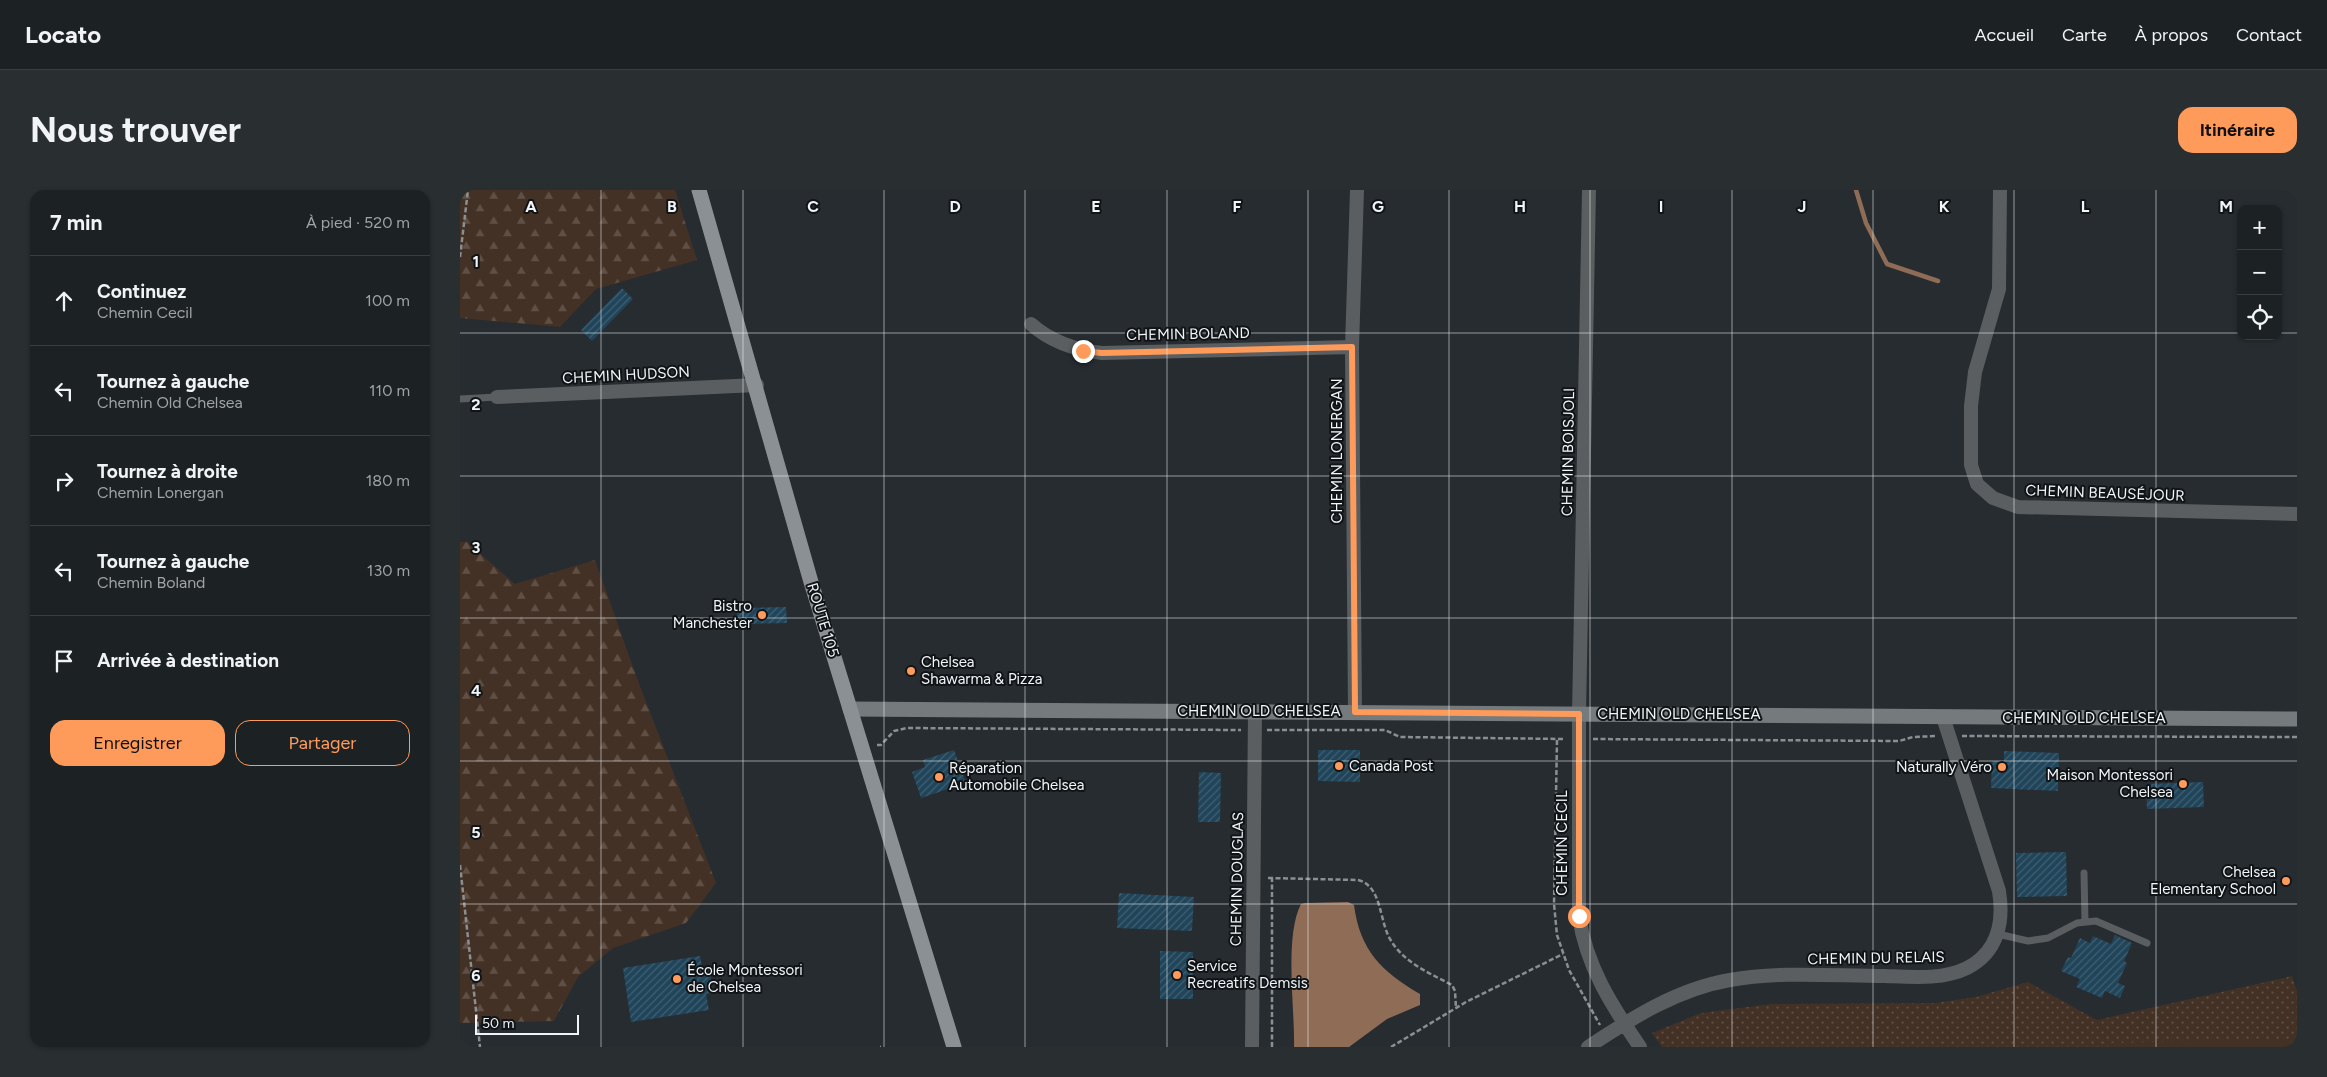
<!DOCTYPE html>
<html lang="fr">
<head>
<meta charset="utf-8">
<style>
	:root { --surface:#1c2124; --page:#292e31; --text:#f1f3f6; --muted:#a0a3a6; --line:#3a3e41; --accent:#ff9b5a }
	body { margin:0; font-family:Figtree,sans-serif; background:var(--page); color:var(--text) }
	.controls { position:absolute; right:15px; top:15px; display:grid; overflow:hidden; border-radius:10px; box-shadow:0 1px 4px #0004 }
	.controls button { width:45px; height:45px; display:grid; place-items:center; padding:0; border:0; border-bottom:1px solid var(--line); background:var(--surface); color:var(--text); font:25px sans-serif }
	.scale { position:absolute; left:15px; bottom:12px; width:104px; box-sizing:border-box; padding-left:5px; border:2px solid #f1f5f8; border-top:0; font-size:14px; line-height:18px; white-space:nowrap; color:#f1f5f8; -webkit-text-stroke:4px #111416; paint-order:stroke }
	.stop { position:absolute; width:15px; height:15px; margin:-11px; border:4px solid #ff9b5a; border-radius:50%; background:#fff }
	.stop.end { background:#ff9b5a; border-color:#fff; box-shadow:0 1px 5px #0008 }
	.list { margin:0; padding:0; list-style:none }
	h2 { display:flex; justify-content:space-between; align-items:center; height:65px; margin:0; padding:0 20px; font-size:21px }
	h2 small { font-size:16px; font-weight:400; color:var(--muted) }
	.list li { display:grid; grid-template-columns:32px 1fr auto; gap:15px; align-items:center; box-sizing:border-box; height:90px; padding:0 20px; border-top:1px solid var(--line) }
	.list b { display:block; font-size:19px; white-space:nowrap }
	.list p { margin:0; font-size:16px; white-space:nowrap; color:var(--muted) }
	.list em { font-size:16px; font-style:normal; color:var(--muted) }
	.actions { display:flex; gap:10px; padding:15px 20px }
	.actions a { flex:1; padding:11px 0; border:1px solid var(--accent); border-radius:15px; text-align:center; font-size:18px; color:var(--accent) }
	.actions .main { background:var(--accent); color:#111 }
	.icon { flex:none; width:28px; height:28px; fill:none; stroke:currentColor; stroke-width:2; stroke-linecap:round; stroke-linejoin:round }
	.map { position:relative; flex:none; width:1837px; height:857px; overflow:hidden; border-radius:15px }
	header { display:flex; align-items:center; gap:30px; box-sizing:border-box; height:70px; padding:0 25px; background:var(--surface); border-bottom:1px solid var(--line) }
	header strong { font-size:24px }
	nav { display:flex; gap:28px; margin-inline-start:auto; font-size:18px }
	.intro { display:flex; align-items:center; justify-content:space-between; box-sizing:border-box; height:120px; padding:0 30px }
	h1 { margin:0; font-size:35px }
	.button { padding:12px 22px; border-radius:15px; background:var(--accent); color:#111; font-size:18px; font-weight:700 }
	main { display:flex; gap:30px; padding:0 30px }
	aside { flex:1; background:var(--surface); border-radius:15px; box-shadow:0 1px 4px #0004 }
	.map>svg:first-child { display:block }
</style>
</head>
<body>
<header>
<strong>Locato</strong>
<nav><a>Accueil</a><a>Carte</a><a>À propos</a><a>Contact</a></nav>
</header>
<div class="intro"><h1>Nous trouver</h1><a class="button">Itinéraire</a></div>
<main>
<aside>
<h2>7 min<small>À pied · 520 m</small></h2>
<ul class="list">
<li><svg class="icon" aria-label="ahead" viewBox="0 0 24 24"><path d="M12 20V5M6 11l6-6 6 6"/></svg><div><b>Continuez</b><p>Chemin Cecil</p></div><em>100 m</em></li>
<li><svg class="icon" aria-label="left" viewBox="0 0 24 24"><path d="M17 20v-9H6M10 6l-5 5 5 5"/></svg><div><b>Tournez à gauche</b><p>Chemin Old Chelsea</p></div><em>110 m</em></li>
<li><svg class="icon" aria-label="right" viewBox="0 0 24 24"><path d="M7 20v-9h11M14 6l5 5-5 5"/></svg><div><b>Tournez à droite</b><p>Chemin Lonergan</p></div><em>180 m</em></li>
<li><svg class="icon" aria-label="left" viewBox="0 0 24 24"><path d="M17 20v-9H6M10 6l-5 5 5 5"/></svg><div><b>Tournez à gauche</b><p>Chemin Boland</p></div><em>130 m</em></li>
<li><svg class="icon" aria-label="arrive" viewBox="0 0 24 24"><path d="M6 21V4h12l-3 4 3 4H6"/></svg><div><b>Arrivée à destination</b></div></li>
</ul>
<div class="actions"><a class="main">Enregistrer</a><a>Partager</a></div>
</aside>
<div class="map">
<svg width="1837" height="857" viewBox="0 0 1837 857">
	<defs>
		<pattern id="grass-dots" width="8" height="8" patternUnits="userSpaceOnUse" patternTransform="scale(1.25)"><rect width="8" height="8" fill="#443125"/><path d="M2 2h.1M6 6h.1" fill="none" stroke="#5f4f45" stroke-width="1.8" stroke-linecap="round"/></pattern>
		<pattern id="forest-firs" width="22" height="20" patternUnits="userSpaceOnUse" patternTransform="scale(1.25)"><rect width="22" height="20" fill="#443125"/><path d="M5 1l3.5 6h-7zM16 11l3.5 6h-7z" fill="#5f4f45"/></pattern>
		<pattern id="building-hatch" width="6" height="6" patternUnits="userSpaceOnUse" patternTransform="scale(1.25)"><rect width="6" height="6" fill="#204459"/><path d="M-1 1l2-2M0 6l6-6M5 7l2-2" fill="none" stroke="#416072"/></pattern>
	</defs>
	<rect width="100%" height="100%" fill="#262c30"/>
	<path fill="url(#grass-dots)" d="M1832,786L1837,801V857H1202L1192,843L1241,823L1311,814L1475,813L1516,807L1568,792L1637,830Z"/>
	<path fill="url(#forest-firs)" d="M0,0H215L237,70L136,99L100,137L0,128Z
		M0,352H7L55,394L135,370L178,491L256,693L226,733L153,758L118,787L94,831L0,833Z"/>
	<path fill="#443125" d="M1837,849V857H1648V853Z"/>
	<path fill="#8f6c56" d="M888,712L894,715C900,761 922,782 960,804V815L927,829L889,857H834C835,819 824,747 841,714L845,713Z"/>
	<g fill="none" stroke-linecap="round" stroke-linejoin="round">
		<path stroke="#8f6c56" stroke-width="4.5" d="M1396,0L1406,33L1427,74L1478,91"/>
	</g>
	<path fill="url(#building-hatch)" d="M162,98L173,109L132,151L121,140Z
		M326,417L327,433L277,434V418Z
		M494,560L506,593L461,608L452,582L465,577L463,570Z
		M858,560H900V592L858,591Z
		M1544,561L1599,563L1598,601L1531,598L1532,571H1544Z
		M739,582L761,583L760,632H738Z
		M1743,592L1744,617L1687,619L1686,594Z
		M1606,662L1607,706L1557,707L1556,663Z
		M659,703L734,707L732,741L657,738Z
		M1655,745L1672,753L1664,771L1667,773L1658,793L1665,796L1660,808L1645,801L1642,808L1616,797L1620,789L1601,781L1608,767L1611,768L1620,748L1630,753L1633,746L1651,754Z
		M700,761L733,762V809H700Z
		M240,766L243,781L250,780L253,803L246,804L249,820L171,832L163,778Z"/>
	<g fill="none" stroke-linecap="round" stroke-linejoin="round">
		<path stroke="#8a8f93" stroke-width="2.5" stroke-dasharray="5 2.5" stroke-linecap="butt" d="M0,67L8,0
			M807,540H925L940,547L1105,549
			M1502,546L1837,547
			M1133,549L1439,551L1453,547L1477,546
			M1097,550L1094,714L1097,745L1109,780L1140,835
			M417,555H421L434,541L447,538L781,540
			M0,675L20,857
			M808,688L898,690C922,696 919,730 930,749C943,772 969,783 992,795L995,801L996,818
			M420,857H421
			M812,857V688
			M931,857L1006,812L1103,764"/>
		<path stroke="#5b5e60" stroke-width="7" d="M0,209L37,207
			M1624,683L1625,732
			M1538,744L1568,751L1588,748L1617,733L1636,731L1687,753"/>
		<path stroke="#5b5e60" stroke-width="14" d="M1129,0L1119,524V726C1126,776 1152,816 1180,857
			M1540,0L1539,99L1515,182L1511,216V275L1517,294L1533,308L1558,317L1837,324
			M571,134C591,152 616,160 642,163L892,157
			M37,207L297,195
			M895,522L892,157L897,0
			M792,857L795,521
			M1128,857C1172,828 1217,799 1270,790C1320,781 1374,786 1425,786C1451,787 1483,790 1507,778C1538,762 1544,732 1539,701L1483,527"/>
		<path stroke="#757a7d" stroke-width="15" d="M390,519L1837,529"/>
		<path stroke="#8a9094" stroke-width="15" d="M239,0L351,392L494,857"/>
	</g>
	<g fill="none" stroke-linecap="round" stroke-linejoin="round">
		<path stroke="#ff9b5a" stroke-width="6" d="M623,161L642,163L892,157L895,522L1119,524V726"/>
	</g>
	<path fill="none" stroke="#f1f5f8" stroke-width="1" stroke-opacity="0.55" d="M141,0V857M283,0V857M424,0V857M565,0V857M707,0V857M848,0V857M989,0V857M1130,0V857M1272,0V857M1413,0V857M1554,0V857M1696,0V857M0,143H1781M1818,143H1837M0,286H1837M0,428H1837M0,571H1837M0,714H1837"/>
	<g fill="#ff9b5a" stroke="#111416" stroke-width="2">
		<circle cx="302" cy="425" r="5"/>
		<circle cx="451" cy="481" r="5"/>
		<circle cx="879" cy="576" r="5"/>
		<circle cx="1542" cy="577" r="5"/>
		<circle cx="479" cy="587" r="5"/>
		<circle cx="1723" cy="594" r="5"/>
		<circle cx="1826" cy="691" r="5"/>
		<circle cx="717" cy="785" r="5"/>
		<circle cx="217" cy="789" r="5"/>
	</g>
	<g text-anchor="middle" dominant-baseline="central" stroke-width="4" stroke-linejoin="round" paint-order="stroke">
		<g font-size="15" fill="#f1f5f8" stroke="#111416">
			<text transform="translate(728 144) rotate(-1)">CHEMIN BOLAND</text>
			<text transform="translate(166 185) rotate(-3)">CHEMIN HUDSON</text>
			<text transform="translate(877 261) rotate(-90)">CHEMIN LONERGAN</text>
			<text transform="translate(1108 262) rotate(-89)">CHEMIN BOISJOLI</text>
			<text transform="translate(1645 303) rotate(2)">CHEMIN BEAUSÉJOUR</text>
			<text transform="translate(363 430) rotate(73)">ROUTE 105</text>
			<text x="799" y="521">CHEMIN OLD CHELSEA</text>
			<text x="1219" y="524">CHEMIN OLD CHELSEA</text>
			<text x="1624" y="528">CHEMIN OLD CHELSEA</text>
			<text transform="translate(1102 653) rotate(-90)">CHEMIN CECIL</text>
			<text transform="translate(777 689) rotate(-89)">CHEMIN DOUGLAS</text>
			<text transform="translate(1416 768) rotate(-1)">CHEMIN DU RELAIS</text>
		</g>
		<g font-size="15" fill="#f1f5f8" stroke="#111416" text-anchor="start">
			<text x="292" y="416" text-anchor="end">Bistro<tspan x="292" dy="17">Manchester</tspan></text>
			<text x="461" y="472">Chelsea<tspan x="461" dy="17">Shawarma &amp; Pizza</tspan></text>
			<text x="889" y="576">Canada Post</text>
			<text x="1532" y="577" text-anchor="end">Naturally Véro</text>
			<text x="489" y="578">Réparation<tspan x="489" dy="17">Automobile Chelsea</tspan></text>
			<text x="1713" y="585" text-anchor="end">Maison Montessori<tspan x="1713" dy="17">Chelsea</tspan></text>
			<text x="1816" y="682" text-anchor="end">Chelsea<tspan x="1816" dy="17">Elementary School</tspan></text>
			<text x="727" y="776">Service<tspan x="727" dy="17">Recreatifs Demsis</tspan></text>
			<text x="227" y="780">École Montessori<tspan x="227" dy="17">de Chelsea</tspan></text>
		</g>
	</g>
	<g font-size="16" text-anchor="middle" font-weight="bold" fill="#f1f5f8" stroke="#111416" stroke-width="4" stroke-linejoin="round" paint-order="stroke">
		<text x="71" y="22">A</text>
		<text x="212" y="22">B</text>
		<text x="353" y="22">C</text>
		<text x="495" y="22">D</text>
		<text x="636" y="22">E</text>
		<text x="777" y="22">F</text>
		<text x="918" y="22">G</text>
		<text x="1060" y="22">H</text>
		<text x="1201" y="22">I</text>
		<text x="1342" y="22">J</text>
		<text x="1484" y="22">K</text>
		<text x="1625" y="22">L</text>
		<text x="1766" y="22">M</text>
		<text x="16" y="77">1</text>
		<text x="16" y="220">2</text>
		<text x="16" y="363">3</text>
		<text x="16" y="506">4</text>
		<text x="16" y="648">5</text>
		<text x="16" y="791">6</text>
	</g>
</svg>
<div class="controls">
<button>+</button>
<button>−</button>
<button><svg class="icon" aria-label="locate" viewBox="0 0 24 24"><circle cx="12" cy="12" r="6"/><path d="M12 2v4M12 18v4M2 12h4M18 12h4"/></svg></button>
</div>
<div class="scale">50 m</div>
<div class="stop" style="left:1119px;top:726px"></div>
<div class="stop end" style="left:623px;top:161px"></div>
</div>
</main>
</body>
</html>
